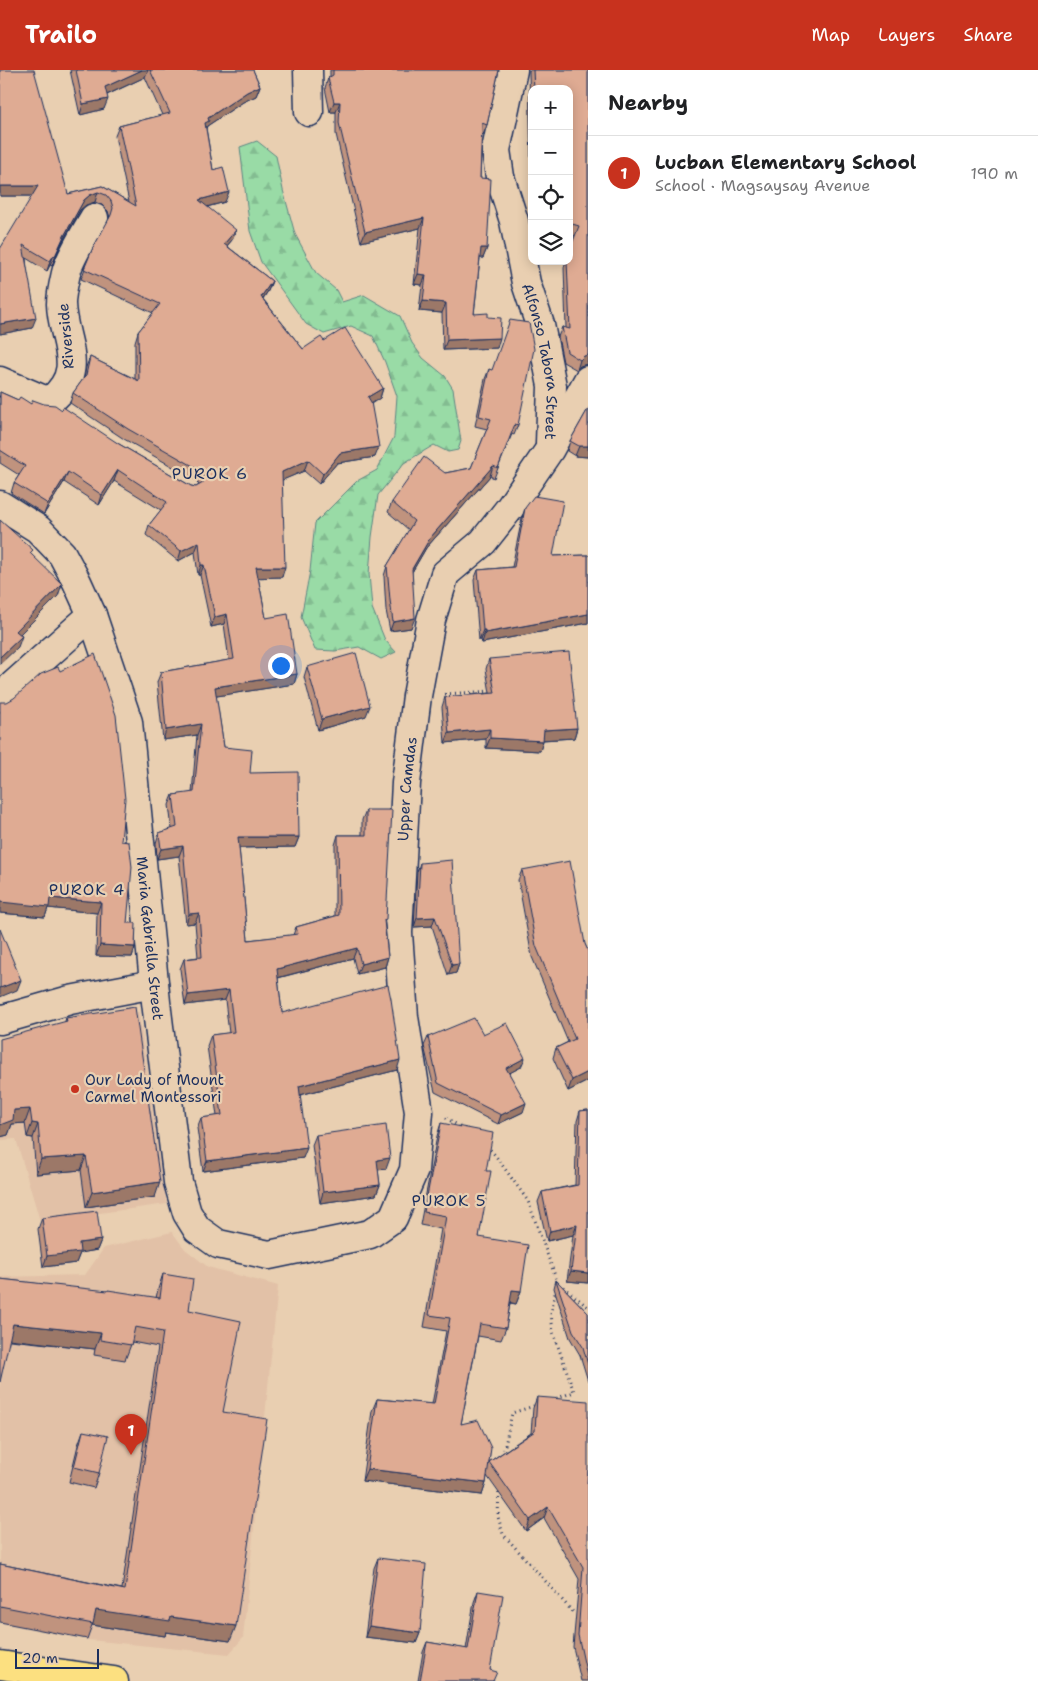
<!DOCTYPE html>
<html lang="en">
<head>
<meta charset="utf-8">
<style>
	:root { --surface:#fff; --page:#f2f2f2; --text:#202124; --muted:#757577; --line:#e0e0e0; --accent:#c8321e }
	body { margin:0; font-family:"Shantell Sans",sans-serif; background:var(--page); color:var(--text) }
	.controls { position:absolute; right:15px; top:15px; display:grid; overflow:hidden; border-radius:10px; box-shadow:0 2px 12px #0003 }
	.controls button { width:45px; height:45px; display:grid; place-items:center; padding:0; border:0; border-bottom:1px solid var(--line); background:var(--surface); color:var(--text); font:25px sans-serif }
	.scale { position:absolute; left:15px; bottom:12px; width:84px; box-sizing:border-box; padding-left:5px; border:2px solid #1b2f5e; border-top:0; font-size:14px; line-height:18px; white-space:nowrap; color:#1b2f5e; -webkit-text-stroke:4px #e9cfb1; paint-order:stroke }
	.you { position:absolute; left:280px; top:595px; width:18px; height:18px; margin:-12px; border:4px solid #fff; border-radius:50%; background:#1a73e8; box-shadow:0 0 0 8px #1a73e833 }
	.badge { display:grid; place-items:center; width:32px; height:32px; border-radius:50%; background:var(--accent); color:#fff; font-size:16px; font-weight:700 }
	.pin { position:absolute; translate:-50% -41px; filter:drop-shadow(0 1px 2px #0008) }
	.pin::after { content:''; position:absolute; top:26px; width:18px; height:15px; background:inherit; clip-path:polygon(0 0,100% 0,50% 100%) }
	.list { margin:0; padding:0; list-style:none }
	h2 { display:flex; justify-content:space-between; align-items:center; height:65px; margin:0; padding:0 20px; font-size:21px }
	h2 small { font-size:16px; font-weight:400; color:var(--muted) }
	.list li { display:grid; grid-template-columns:32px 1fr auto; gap:15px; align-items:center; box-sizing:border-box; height:75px; padding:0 20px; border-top:1px solid var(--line) }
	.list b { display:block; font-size:19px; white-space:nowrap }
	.list p { margin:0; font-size:16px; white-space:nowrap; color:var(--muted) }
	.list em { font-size:16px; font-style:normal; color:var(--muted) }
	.icon { flex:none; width:28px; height:28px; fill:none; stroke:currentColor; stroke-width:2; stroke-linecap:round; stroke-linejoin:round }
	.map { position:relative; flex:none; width:588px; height:1611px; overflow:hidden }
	header { display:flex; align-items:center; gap:30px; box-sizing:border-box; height:70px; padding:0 25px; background:var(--accent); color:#fff }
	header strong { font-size:24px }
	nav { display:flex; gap:28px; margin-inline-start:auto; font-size:18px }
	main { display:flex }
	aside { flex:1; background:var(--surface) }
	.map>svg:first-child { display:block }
</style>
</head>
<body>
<header>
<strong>Trailo</strong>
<nav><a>Map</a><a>Layers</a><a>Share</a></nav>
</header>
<main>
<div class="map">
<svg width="588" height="1611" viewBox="0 0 588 1611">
	<defs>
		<pattern id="forest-firs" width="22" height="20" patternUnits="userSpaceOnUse" patternTransform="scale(1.25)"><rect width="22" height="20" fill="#99dba6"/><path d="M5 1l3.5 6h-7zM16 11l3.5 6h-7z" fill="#83bc91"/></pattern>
	</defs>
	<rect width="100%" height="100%" fill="#e9cfb1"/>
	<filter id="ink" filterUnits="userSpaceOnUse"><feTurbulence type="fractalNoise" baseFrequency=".02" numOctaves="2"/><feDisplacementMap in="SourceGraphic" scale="10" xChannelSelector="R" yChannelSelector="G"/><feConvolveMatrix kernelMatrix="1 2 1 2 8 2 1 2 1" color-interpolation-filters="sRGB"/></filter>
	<g filter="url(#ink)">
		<path fill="#e2c1a7" d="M139,942L167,1134L40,1151L16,1069L0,1070V970L71,949Z
			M172,1162L185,1179L208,1197L278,1216L243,1568L229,1584L89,1570L0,1553V1207L85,1205L104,1178Z"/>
		<path fill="url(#forest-firs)" stroke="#5a8582" d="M257,71L276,86L283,120L295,164L316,203L336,220L342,232L364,225L400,246L412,273L423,288L445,306L453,319L461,371L458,380L448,382L434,375L404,393L378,425L372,467L369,504L372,538L385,570L396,582L381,589L359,577L335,581L315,580L301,547L310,501L315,453L357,411L377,400L394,367L397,326L385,292L373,266L351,256L324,264L306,254L261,192L250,161L240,77Z"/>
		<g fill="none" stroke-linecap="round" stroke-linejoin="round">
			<defs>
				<g id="street">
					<path d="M308,0L309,42"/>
					<path id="s1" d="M513,0L496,80L500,107L514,151L526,213L540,255L552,316L550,373"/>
					<path d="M0,311L42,329L51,330C88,300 62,271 61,234C61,224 64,212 66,203C69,189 86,162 94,148"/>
					<path id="s2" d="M0,435L38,459L62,484L77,512L92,545L128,652L156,932L178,1112L187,1143L197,1159L218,1174L269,1185L370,1164L393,1148L414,1100L419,1042L404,947L398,863L406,713L417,626L431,550L445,504L483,472L509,439L550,379L588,310"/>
					<path d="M0,627L92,545"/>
					<path d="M0,950L70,930L154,914"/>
				</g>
				<path id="highway" d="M0,1595L114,1611"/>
			</defs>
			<use href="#street" stroke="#1b2f5e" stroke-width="31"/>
			<use href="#highway" stroke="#1b2f5e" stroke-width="31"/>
			<path stroke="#1b2f5e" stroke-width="3" stroke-dasharray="1 4" stroke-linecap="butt" d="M445,624L491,621
				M446,1048L464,1059
				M487,1076L495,1085L528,1131L558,1214
				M563,1217L588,1237
				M552,1330L574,1322L553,1262L551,1243L556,1218
				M503,1385L512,1343L537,1335
				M499,1418L498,1447L503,1464L573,1542"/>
			<use href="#street" stroke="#e9cfb1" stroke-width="28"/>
			<use href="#highway" stroke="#fce080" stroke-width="28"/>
		</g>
		<path fill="#c0937e" stroke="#1b2f5e" d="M0,0L68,124L102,116L129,132L115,66L119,56L162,45L145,7L107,25L104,39L80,45L70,0H253L260,16L256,26L243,32L207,56L206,58L213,100L225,132L207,137L232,170L227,176L272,211L268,221L263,229L303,279L324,271L383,318L380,328L371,333L375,387L337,393L319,414L304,401L282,410V507H258L266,548L297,604L294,614L216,626L224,677L250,703L299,767L295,777L239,778L248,870L293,865L296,857L335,846V775L338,765H362V750L366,740L385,854L388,887L385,897L357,904L353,888L278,908L282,943L397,1000L300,1025L303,1088L203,1101L197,1058L201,1048L217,1046L207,976L211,965L229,963L225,930L185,935L180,899L184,889L198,887L195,853L186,854L179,786L157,789L156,773L159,763L172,759L169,735L173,725L192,723L197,665L163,670L157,612L161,602L229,590L224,554L211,557L200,505H198L195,482L178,491L146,465L149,455L161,440L114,411L99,435L64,412L44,444L11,423L14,413L19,405L0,393V322L18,330L31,334L119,374L191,416L196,417L199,415L196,410L124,369L70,333L73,323L84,308L86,297L90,287L135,309V272L138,262L153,243L81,209L92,180L110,148L108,141L102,135L95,132L86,135L80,140L60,176L52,196L50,195L47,201L26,188L32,258L0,264L32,126H0Z
			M330,0H499L487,55L483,65L482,64L480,108L487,178L483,188H480L474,244L488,247L497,278L443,280L442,243L419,241L422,215L414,214L420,158L361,172L336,64V42H330L325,18L328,8L330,7Z
			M529,0H588V295L580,296L577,300L563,292L558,267L562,257L566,258L564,197L566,191H569L575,166L569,164V19H532L531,100Z
			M489,299L518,355L514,365L512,364L494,408L490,406L426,478L412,502L411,558L390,561L386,540L384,506L387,496L409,460L388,442L392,432L445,403L471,398L487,359L475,356L485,309Z
			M588,339V387L575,386L567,381L570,371Z
			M525,438L553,486L588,485V553L482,573L481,570H479L474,510L478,500L512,497L522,448Z
			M489,589L577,658L574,668L543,670L540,681L486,678V669L445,673L442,637L445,627L490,623L486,599Z
			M307,597L366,646L318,660L304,607Z
			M121,771L127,853L135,877L132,887L96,886L97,843L48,838L45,847L0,843Z
			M420,793L459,894L456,903L448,905L432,856L414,857L417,802Z
			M522,800L585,874L588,881V1011L568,1021L553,988L556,978L568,972L532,887L518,810Z
			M66,948L155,1127L86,1137L81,1100L36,1104L33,1068L27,1067L25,1053L12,1054L8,1065L0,1067L65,951Z
			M483,964L521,997L509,1003L523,1042L498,1054L435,1022L424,976L428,967Z
			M588,1040V1213L567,1211L573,1165L547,1171L538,1132L542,1122L575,1115L577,1051L580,1041Z
			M441,1053L486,1101L479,1167L521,1221L516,1234L510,1233L506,1258L501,1270L478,1266L461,1354L489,1392L531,1363L533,1338L537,1327L587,1413L588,1611H581L573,1577L579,1509L544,1448L526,1461L487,1406L486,1413L482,1425L362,1411L372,1341L377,1329L432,1334L446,1261L424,1257L441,1159L420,1155L437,1066Z
			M316,1065L386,1099L378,1100L380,1115L376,1125L320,1133L312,1075Z
			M42,1148L101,1170L97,1180L80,1183L76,1193L43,1197L38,1159Z
			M163,1204L189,1240L223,1342L230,1571L166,1562L165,1566L92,1555L87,1569L0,1552V1494L122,1519L158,1277L132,1272L125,1290L94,1285L95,1279L10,1270L0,1209L156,1228L158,1219Z
			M556,1210L588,1243V1311L580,1285L570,1268L554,1218Z
			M83,1361L99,1403L94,1418L69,1412L78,1375Z
			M378,1488L420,1563L416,1573L365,1567L374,1498Z
			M478,1521L490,1600L493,1611H418L423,1582L427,1572L466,1579L474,1532Z"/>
		<path fill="#9c7867" stroke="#1b2f5e" d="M142,0H148L145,7L102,27L105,17Z
			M260,16L256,26L243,32L207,56L205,61V53L208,48L247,22Z
			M108,29L104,39L80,45L83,34Z
			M334,32H340L336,42H330Z
			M0,116H38L35,126H0Z
			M98,122L95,132L86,135L80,140L60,176L52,196L64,166L84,130L90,125Z
			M229,122L225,132L195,140L199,130Z
			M424,148L420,158L361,172L365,162Z
			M236,160L232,170L220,184L224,174Z
			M481,178H487L483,188H477Z
			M54,185L50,195L47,201L50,191Z
			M418,204L426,205L422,215L414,214Z
			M272,211L268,221L257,237L261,227Z
			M423,231L446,233L442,243L419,241Z
			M36,248L32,258L0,264V254Z
			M500,268L497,278L443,280L447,270Z
			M588,285L587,294L580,296L577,300L580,290L584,286Z
			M383,318L380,328L365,338L368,327Z
			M579,376H588V387L575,386Z
			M379,377L375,387L337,393L319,414L323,404L340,383Z
			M308,390L304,401L278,412L282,402Z
			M493,396L490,406L426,478L408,509L412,499L430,468Z
			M118,400L114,411L99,435L102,425Z
			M68,402L64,412L44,444L48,434Z
			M199,472L195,482L178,491L181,481Z
			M201,495H204L200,505H198Z
			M256,497H285L282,507L253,508Z
			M62,514L58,526L12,572L16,561Z
			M227,544L224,554L211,557L215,547Z
			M588,544V553L482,573L485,563Z
			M415,548L411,558L390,561L393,552Z
			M483,560H485L481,570H479Z
			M22,566L18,577L0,594V587Z
			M297,604L294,614L211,627L215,617Z
			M370,636L366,646L318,660L322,649Z
			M201,654L197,665L163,670L166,660Z
			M577,658L574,668L540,670L544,660Z
			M490,659L486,669L445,673L449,663Z
			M490,668L543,671L540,681L486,678Z
			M238,767H299L295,777L235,778Z
			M183,776L179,786L157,789L161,779Z
			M50,828L101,832L97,843L48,838L45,847L0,843V832Z
			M199,843L195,853L186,854L189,844Z
			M435,847L432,856L414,857L417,848Z
			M100,875L135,877L132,887L96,886Z
			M357,878L353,888L273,909L277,899Z
			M388,887L385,897L357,904L361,894Z
			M459,894L456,903L448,905L452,895Z
			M21,910L17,920L0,927V918Z
			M229,920L225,930L185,935L188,925Z
			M525,988L521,997L502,1007L506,998Z
			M400,990L397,1000L296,1026L299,1016Z
			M588,1002V1011L568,1021L572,1010Z
			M526,1033L523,1042L498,1054L501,1045Z
			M30,1039L25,1053L12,1054L8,1065L0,1067V1055L14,1040Z
			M32,1053L38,1054L33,1068L27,1067Z
			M307,1078L303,1088L203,1101L207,1091Z
			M86,1086L81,1100L36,1104L41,1089Z
			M390,1088L386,1099L373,1100L377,1090Z
			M160,1112L155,1127L86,1137L92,1122Z
			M380,1115L376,1125L320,1133L323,1122Z
			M577,1155L573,1165L547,1171L550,1161Z
			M101,1170L97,1180L80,1183L76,1193L43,1197L47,1186L79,1173Z
			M571,1201L588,1203V1213L567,1211Z
			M512,1220L521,1221L516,1234L508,1232Z
			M13,1254L101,1263L95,1279L8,1269Z
			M367,1399L486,1413L482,1425L362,1411Z
			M548,1437L544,1448L526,1461L530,1450Z
			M96,1540L171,1547L236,1556L230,1571L166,1562L165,1566L92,1555Z
			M369,1556L420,1563L416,1573L365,1567Z"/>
		<path fill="#dfab93" stroke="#1b2f5e" d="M0,0H34L68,124L102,116L136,136L119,56L170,43L150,0H253L260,16L247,22L208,48L209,51L205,53L213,100L223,97L229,122L199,130L236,160L224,174L272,211L261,227L303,279L321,267L324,271L345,258L383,318L368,327L371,332L379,377L340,383L323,404L308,390L282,402L285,497H256L266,548L288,544L297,604L215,617L224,677L252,680L250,703L298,702L299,767H238L248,870L298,864L296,857L339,845L338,765H366V740H392L386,849L384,850L388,887L361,894L357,878L277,899L282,943L388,915L391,929L400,990L299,1016L307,1078L207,1091L201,1048L222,1045L211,965L234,962L229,920L188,925L184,889L202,887L199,843L189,844L183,776L161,779L159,763L177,757L173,725L194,722L201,654L166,660L161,602L234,589L227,544L215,547L204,495H201L199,472L181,481L149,455L167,432L118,400L102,425L68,402L48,434L14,413L25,396L0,380V322L18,330L20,327L31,334L33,330L44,334L55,335L62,340L63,337L119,374L191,416L196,417L203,413L204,407L200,400L128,359L73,323L86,305L90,287L139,311L138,262L160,234L84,199L92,180L111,145L113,138L111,131L106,125L98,122L90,125L84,130L64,166L55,186L54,185L50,191L23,175L36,248L0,254V179L38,116H0Z
			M76,0H142L105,17L108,29L83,34Z
			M333,0H499L487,55L482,53L480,108L491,109L487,178H481L474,244L488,243V247L501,248L500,268L447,270L446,233L423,231L426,205L418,204L424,148L365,162L339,53L340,32H334L328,8L333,5Z
			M533,0H588V285L584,286L580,290L567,282L562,257L570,259L567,191H569V181L579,156L569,153V91L570,89H569V19H534Z
			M510,250L529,253L534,279L518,355L515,354L498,398L493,396L430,468L412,499L415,548L393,552L390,530L387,496L414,451L392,432L424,387L445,403L471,398L491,349L479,346L489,299L492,300Z
			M588,339V376H579L570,371Z
			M534,426L563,431L553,486L588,485V544L485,563V560H483L478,500L514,497L525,438Z
			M0,450L33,480L30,483L62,514L16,561L22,566L0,587Z
			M569,582L577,658L544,660L543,671L490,668V659L449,663L445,627L495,623L489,589Z
			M356,583L370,636L322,649L307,597Z
			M95,584L116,645L125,729L121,771L129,772L132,797L127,853H136L135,877L100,875L101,832L50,828L49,837L0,832V632H7L14,628L41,604L58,597L60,601Z
			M452,790L459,894L452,895L435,847L417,848L420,793Z
			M570,791L585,874L588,881V1002L572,1010L556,978L575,969L536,876L522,800Z
			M0,859L21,910L0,918Z
			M135,937L160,1112L92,1122L86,1086L41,1089L38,1054L32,1053L30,1039L14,1040L13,1050L0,1055V969L67,951L66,948Z
			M474,948L483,964L507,953L525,988L506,998L526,1033L501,1045L438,1013L428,967Z
			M588,1040V1203L571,1201L577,1155L550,1161L542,1122L578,1115L580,1041Z
			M441,1053L493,1063L486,1101H491L479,1167L528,1175L521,1221L512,1220L506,1258L480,1254L461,1354L478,1350L491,1378L486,1413L367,1399L377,1329L434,1334L450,1248L429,1245L446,1146L424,1142Z
			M386,1055L390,1088L377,1090L380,1115L323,1122L316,1065Z
			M97,1141L101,1170L79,1173L80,1182L47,1186L42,1148Z
			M163,1204L193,1209L189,1240L241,1251L223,1342L267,1349L236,1556L171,1547L170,1551L96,1540L93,1554L0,1536V1494L125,1520L163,1262L135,1257L131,1275L100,1270L101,1263L13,1254L0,1312V1209L108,1221V1220L160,1228Z
			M556,1210L588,1243V1295L583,1277L573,1261Z
			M537,1327L588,1331V1396L587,1413L588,1412V1611L578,1565L583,1497L548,1437L530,1450L489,1392L535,1361Z
			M83,1361L108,1366L99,1403L74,1397Z
			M378,1488L426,1494L420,1563L369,1556Z
			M478,1521L503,1525L490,1600L497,1602L493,1611H420L427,1572L468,1579Z"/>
	</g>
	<circle fill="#c8321e" stroke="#e9cfb1" stroke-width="2" cx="75" cy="1019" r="5"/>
	<g text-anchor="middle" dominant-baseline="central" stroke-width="4.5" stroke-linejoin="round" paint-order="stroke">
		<g font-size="15" fill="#1b2f5e" stroke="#e9cfb1">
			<text transform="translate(66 266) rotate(-95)">Riverside</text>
			<text stroke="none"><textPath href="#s1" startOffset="299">Alfonso Tabora Street</textPath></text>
			<text stroke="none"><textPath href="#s2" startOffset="1419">Upper Camdas</textPath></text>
			<text stroke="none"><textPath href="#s2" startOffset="478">Maria Gabriella Street</textPath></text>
		</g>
		<g font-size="15" fill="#1b2f5e" stroke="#e9cfb1" text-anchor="start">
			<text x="85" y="1010">Our Lady of Mount<tspan x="85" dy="17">Carmel Montessori</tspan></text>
		</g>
		<g font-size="16" letter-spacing="1" fill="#1b2f5e" stroke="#e9cfb1">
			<text x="210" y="403">PUROK 6</text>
			<text x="87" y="819">PUROK 4</text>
			<text x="449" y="1130">PUROK 5</text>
		</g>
	</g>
</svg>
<div class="controls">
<button>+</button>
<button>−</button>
<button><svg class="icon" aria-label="locate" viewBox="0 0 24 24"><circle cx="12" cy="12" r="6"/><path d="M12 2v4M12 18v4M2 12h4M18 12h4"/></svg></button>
<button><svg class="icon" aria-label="layers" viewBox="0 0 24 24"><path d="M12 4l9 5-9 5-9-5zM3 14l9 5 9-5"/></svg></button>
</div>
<div class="scale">20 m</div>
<div class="you"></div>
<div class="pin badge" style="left:131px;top:1385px">1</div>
</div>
<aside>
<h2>Nearby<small></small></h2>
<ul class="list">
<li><span class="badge">1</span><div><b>Lucban Elementary School</b><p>School · Magsaysay Avenue</p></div><em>190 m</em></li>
</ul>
</aside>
</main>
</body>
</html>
